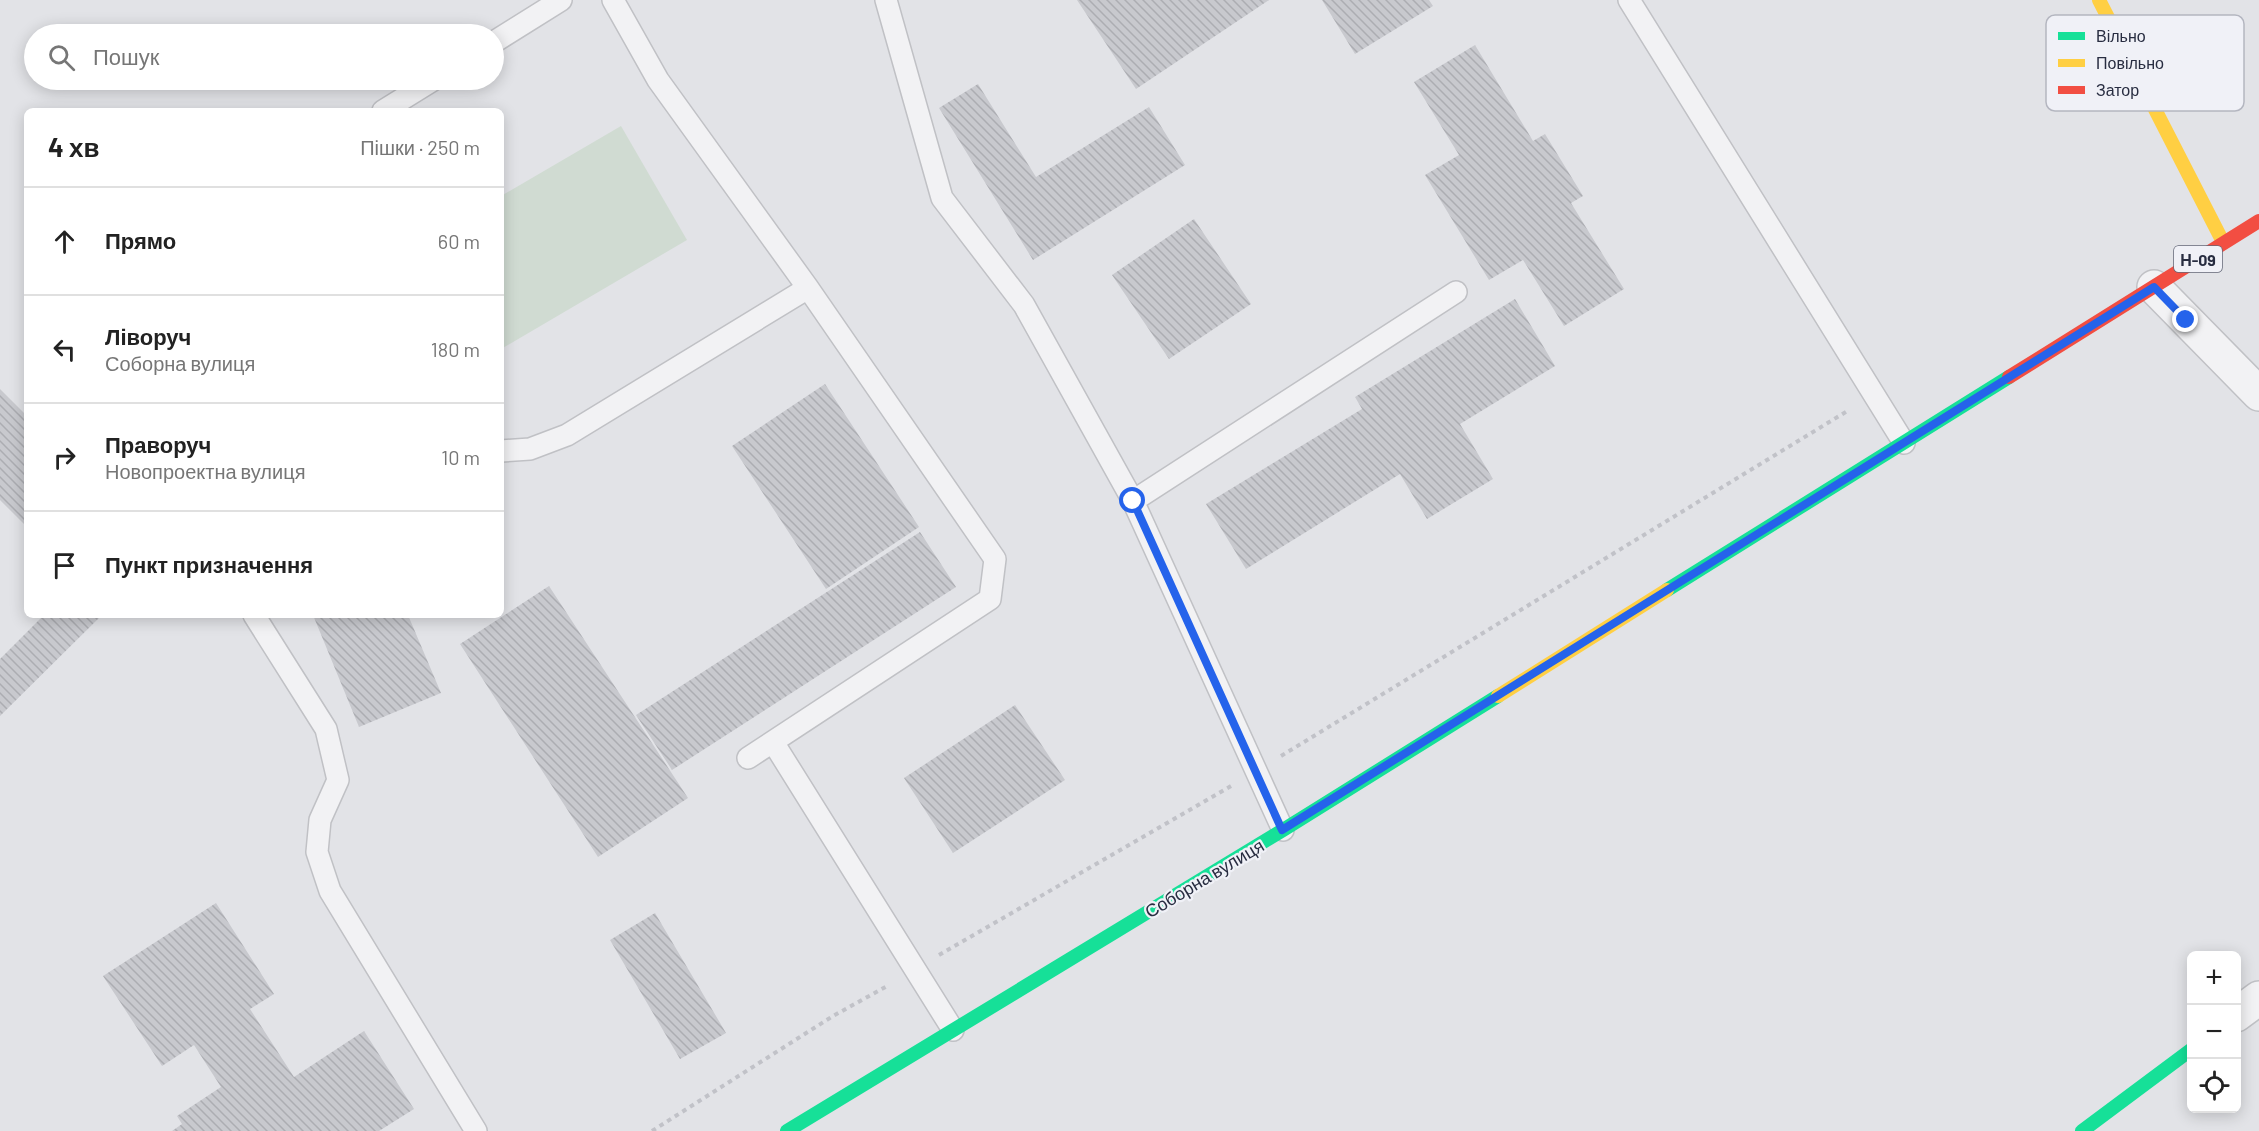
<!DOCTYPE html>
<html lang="uk">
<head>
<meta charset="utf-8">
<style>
	:root { --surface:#fff; --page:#f2f2f2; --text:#222; --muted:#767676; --line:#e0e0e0 }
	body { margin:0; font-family:Barlow,sans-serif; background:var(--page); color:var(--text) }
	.controls { position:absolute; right:18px; bottom:18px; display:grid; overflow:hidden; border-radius:9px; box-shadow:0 3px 15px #0003 }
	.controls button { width:54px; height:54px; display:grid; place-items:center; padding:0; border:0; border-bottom:2px solid var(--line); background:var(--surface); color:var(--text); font:30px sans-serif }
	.stop { position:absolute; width:18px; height:18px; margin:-14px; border:4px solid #2563eb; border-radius:50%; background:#fff }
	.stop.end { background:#2563eb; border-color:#fff; box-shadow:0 2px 6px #0008 }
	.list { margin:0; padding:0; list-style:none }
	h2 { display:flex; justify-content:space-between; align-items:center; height:78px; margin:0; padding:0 24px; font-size:26px }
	h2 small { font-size:20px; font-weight:400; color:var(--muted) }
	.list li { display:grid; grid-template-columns:39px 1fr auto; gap:18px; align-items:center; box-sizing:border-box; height:108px; padding:0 24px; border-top:2px solid var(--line) }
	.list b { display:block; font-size:22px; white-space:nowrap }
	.list p { margin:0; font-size:20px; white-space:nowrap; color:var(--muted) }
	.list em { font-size:20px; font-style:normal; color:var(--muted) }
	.icon { flex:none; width:33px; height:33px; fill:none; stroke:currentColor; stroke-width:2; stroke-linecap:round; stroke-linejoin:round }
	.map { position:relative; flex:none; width:2259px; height:1131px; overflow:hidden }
	.search { position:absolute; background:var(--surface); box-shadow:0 3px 15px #0003; left:24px; top:24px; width:480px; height:66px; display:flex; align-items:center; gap:15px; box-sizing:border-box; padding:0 21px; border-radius:33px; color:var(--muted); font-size:22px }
	.panel { position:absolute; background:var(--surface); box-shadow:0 3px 15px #0003; left:24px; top:108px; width:480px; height:510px; border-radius:9px }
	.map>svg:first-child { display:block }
</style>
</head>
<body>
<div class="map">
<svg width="2259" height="1131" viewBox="0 0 2259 1131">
	<defs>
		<pattern id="building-back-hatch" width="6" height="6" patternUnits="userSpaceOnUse" patternTransform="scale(1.5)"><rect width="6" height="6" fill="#c8c9ce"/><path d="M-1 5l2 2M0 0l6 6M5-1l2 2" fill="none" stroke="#acadb2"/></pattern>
	</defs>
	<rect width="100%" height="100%" fill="#e2e3e7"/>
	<path fill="#d0dbd2" d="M621,126L687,240L501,349V196Z"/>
	<path fill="url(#building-back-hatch)" d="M1077,0H1269L1136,89Z
		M1322,0H1429L1433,6L1355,54Z
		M1475,45L1533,141L1545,134L1583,196L1571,203L1624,289L1564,326L1523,260L1489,280L1425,175L1459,155L1414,82Z
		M978,84L1036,177L1149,107L1185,165L1033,260L939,108Z
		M1194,219L1251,304L1169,359L1112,275Z
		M1515,299L1555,366L1460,424L1493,479L1427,519L1400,474L1246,569L1206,504L1362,409L1355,397Z
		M825,384L919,527L826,589L732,446Z
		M0,389L27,416V527L0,500Z
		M920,532L956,587L672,770L636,715Z
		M549,586L688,798L598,857L460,644Z
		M44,615H102L0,716V659Z
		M313,615H408L441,693L359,727Z
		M1015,705L1065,780L953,853L904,778Z
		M216,903L274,994L250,1009L294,1077L364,1031L414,1109L379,1131H172L182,1124L177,1116L221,1087L194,1045L162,1066L103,976Z
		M655,913L726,1033L680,1059L610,940Z"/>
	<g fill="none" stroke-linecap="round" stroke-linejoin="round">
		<defs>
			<path id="lane" d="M613,0L658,80L808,288
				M886,0L942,198L1024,305L1133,501L1283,830
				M1629,0L1904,443
				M494,42L561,0
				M383,111L433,80
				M501,451L530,449L567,435L808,288L995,559L990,599L748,758
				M1133,501L1456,292
				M254,615L326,729L338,780L320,820L317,852L330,891L476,1131
				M773,742L953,1030"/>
			<path id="street" d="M2154,287L2259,394
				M2236,1015L2259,998"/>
		</defs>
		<use href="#lane" stroke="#c0c1c5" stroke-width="24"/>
		<use href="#street" stroke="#c0c1c5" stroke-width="36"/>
		<path stroke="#c1c2c8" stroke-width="4" stroke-dasharray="4.5 4.5" stroke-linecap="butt" d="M1281,756L1849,410
			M939,955L1231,786
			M652,1131L833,1016L889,985"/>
		<use href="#lane" stroke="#f2f2f4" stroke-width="21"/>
		<use href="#street" stroke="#f2f2f4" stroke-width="33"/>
		<path stroke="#16e098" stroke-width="14" d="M1667,590L2009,377
			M787,1131L1283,830L1498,696
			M2082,1131L2192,1049"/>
		<path stroke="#ffcf43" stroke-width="14" d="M2099,0L2223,242
			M1498,696L1667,590"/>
		<path stroke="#f24e42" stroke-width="14" d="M2009,377L2259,221"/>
	</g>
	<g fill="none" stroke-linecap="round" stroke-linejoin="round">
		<path stroke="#2563eb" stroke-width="8" d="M1133,501L1282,830L2154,287L2186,320"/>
	</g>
	<g text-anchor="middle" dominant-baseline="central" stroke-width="4.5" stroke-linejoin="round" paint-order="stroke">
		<rect fill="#f0f1f7" stroke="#646878" stroke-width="1.5" x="2174" y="246" width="48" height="26" rx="4.5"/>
		<g font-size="16" font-weight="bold" fill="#282d41">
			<text x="2198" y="259">Н-09</text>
		</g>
		<g font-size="18" fill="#282d41" stroke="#f0f1f7">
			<text transform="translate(1204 878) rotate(-31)">Соборна вулиця</text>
		</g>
	</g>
	<rect x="2046" y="15" width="198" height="96" rx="9" fill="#f0f1f7" stroke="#b4b6c0" stroke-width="1.5"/>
	<rect x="2058" y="32" width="27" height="8" fill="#16e098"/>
	<rect x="2058" y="59" width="27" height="8" fill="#ffcf43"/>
	<rect x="2058" y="86" width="27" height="8" fill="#f24e42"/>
	<g font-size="16" fill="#282d41">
		<text x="2096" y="42">Вільно</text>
		<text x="2096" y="69">Повільно</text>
		<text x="2096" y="96">Затор</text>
	</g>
</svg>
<div class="controls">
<button>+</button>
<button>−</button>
<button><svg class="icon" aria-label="locate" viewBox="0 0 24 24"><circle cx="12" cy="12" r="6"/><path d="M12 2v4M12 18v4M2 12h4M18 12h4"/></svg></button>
</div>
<div class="stop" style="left:1133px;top:501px"></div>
<div class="stop end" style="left:2186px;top:320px"></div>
<div class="search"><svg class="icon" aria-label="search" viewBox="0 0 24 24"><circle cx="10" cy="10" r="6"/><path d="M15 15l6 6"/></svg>Пошук</div>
<section class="panel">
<h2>4 хв<small>Пішки · 250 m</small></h2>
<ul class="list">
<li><svg class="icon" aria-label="ahead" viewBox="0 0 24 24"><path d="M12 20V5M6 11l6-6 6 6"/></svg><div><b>Прямо</b></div><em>60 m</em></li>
<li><svg class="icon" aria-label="left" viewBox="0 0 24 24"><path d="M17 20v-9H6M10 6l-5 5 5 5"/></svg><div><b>Ліворуч</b><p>Соборна вулиця</p></div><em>180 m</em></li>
<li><svg class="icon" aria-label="right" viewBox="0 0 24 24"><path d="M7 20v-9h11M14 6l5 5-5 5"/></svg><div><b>Праворуч</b><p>Новопроектна вулиця</p></div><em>10 m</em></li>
<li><svg class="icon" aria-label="arrive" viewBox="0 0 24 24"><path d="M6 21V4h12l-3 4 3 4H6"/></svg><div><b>Пункт призначення</b></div></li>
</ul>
</section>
</div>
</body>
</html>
